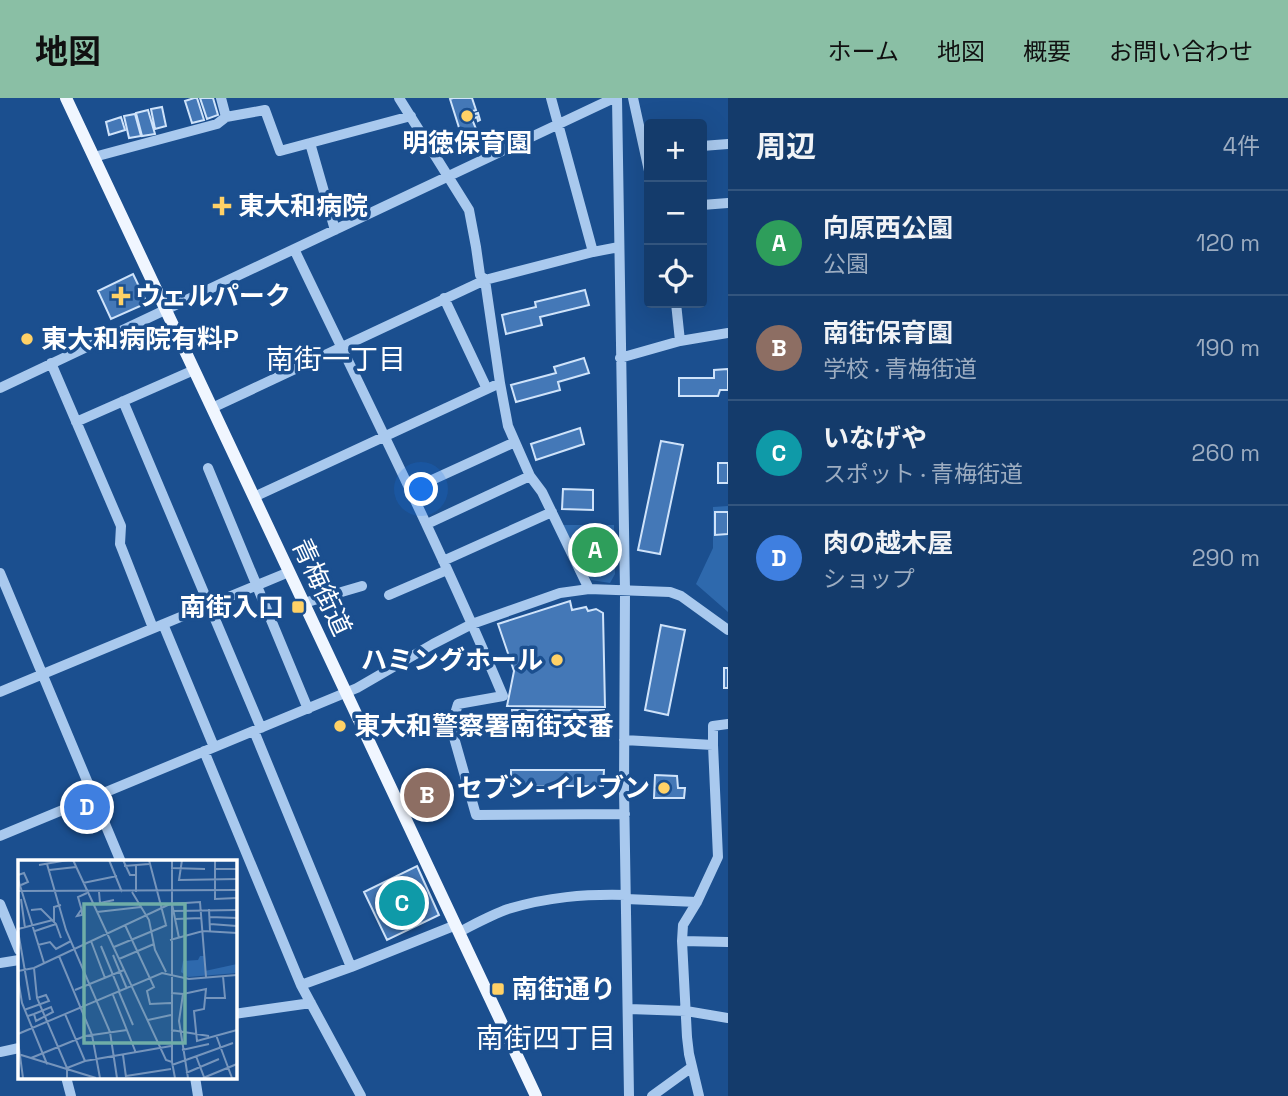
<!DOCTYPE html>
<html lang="ja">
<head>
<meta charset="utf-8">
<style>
	:root { --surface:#143b6b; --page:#1d4271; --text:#f1f3f6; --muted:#9dadc1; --line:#33557e; --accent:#8abfa5 }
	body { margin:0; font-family:"Space Grotesk","Noto Sans JP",sans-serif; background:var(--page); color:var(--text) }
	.controls { position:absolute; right:21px; top:21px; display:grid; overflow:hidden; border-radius:7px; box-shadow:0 7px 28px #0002 }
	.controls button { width:63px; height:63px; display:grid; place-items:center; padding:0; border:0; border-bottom:2px solid var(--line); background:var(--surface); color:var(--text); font:35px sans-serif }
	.you { position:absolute; left:422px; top:392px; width:24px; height:24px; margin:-18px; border:5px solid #fff; border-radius:50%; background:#1a73e8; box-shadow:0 0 0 10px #1a73e833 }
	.badge { display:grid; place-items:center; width:46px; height:46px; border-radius:50%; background:var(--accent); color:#fff; font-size:23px; font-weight:700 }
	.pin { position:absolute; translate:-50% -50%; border:4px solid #fff; box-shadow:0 2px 7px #0006 }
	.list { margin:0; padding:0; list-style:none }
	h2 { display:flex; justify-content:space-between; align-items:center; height:91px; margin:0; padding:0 28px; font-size:30px }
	h2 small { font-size:23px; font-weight:400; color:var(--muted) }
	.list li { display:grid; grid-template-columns:46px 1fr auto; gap:21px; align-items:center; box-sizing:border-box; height:105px; padding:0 28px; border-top:2px solid var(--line) }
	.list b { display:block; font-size:26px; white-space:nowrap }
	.list p { margin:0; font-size:23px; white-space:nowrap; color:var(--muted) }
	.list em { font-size:23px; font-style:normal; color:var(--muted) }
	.icon { flex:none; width:38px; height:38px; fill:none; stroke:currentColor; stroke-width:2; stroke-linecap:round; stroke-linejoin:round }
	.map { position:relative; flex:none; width:728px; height:998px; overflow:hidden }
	header { display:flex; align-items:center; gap:42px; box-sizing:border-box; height:98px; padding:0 35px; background:var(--accent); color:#111 }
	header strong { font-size:33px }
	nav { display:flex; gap:38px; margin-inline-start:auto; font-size:24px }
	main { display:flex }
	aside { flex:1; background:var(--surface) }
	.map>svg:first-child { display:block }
</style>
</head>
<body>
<header>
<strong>地図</strong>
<nav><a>ホーム</a><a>地図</a><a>概要</a><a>お問い合わせ</a></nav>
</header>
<main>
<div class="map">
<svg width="728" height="998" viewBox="0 0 728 998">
	<rect width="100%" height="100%" fill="#1b4f8f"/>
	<path fill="#2e69ad" d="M728,408V514L696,486L713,450V409Z
		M563,427H614L615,476L610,485L591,482Z"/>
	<path fill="#4478b7" stroke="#cfe3fa" stroke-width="2" d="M194,0H197L204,22L192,25L185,3Z
		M200,0H213L218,17L207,21Z
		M453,0H472L476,12L470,14L471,17L478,15L480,22L478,23L477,19L472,21L476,31L461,36L450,1Z
		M162,9L166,28L155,31L151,11Z
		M148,12L155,36L142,38L136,15Z
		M135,16L141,38L129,40L124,18Z
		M121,19L125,32L109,37L106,24Z
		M133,176L147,205L111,221L98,193Z
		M585,192L589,207L540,219L542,227L506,236L502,217L536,209L535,204Z
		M584,260L589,275L558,284L560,292L516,304L511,287L556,275L554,269Z
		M728,271V292H720L718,298H679V280H714V272Z
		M580,330L584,346L536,362L531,346Z
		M661,343L683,347L660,456L638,452Z
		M718,365H728V385H718Z
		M563,391L593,392V412L562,411Z
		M715,414H728V436L715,437Z
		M570,503L572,512L586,509L588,513L596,511L603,515L605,609L507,608L514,573L498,526Z
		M661,527L685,532L668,617L645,612Z
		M724,570H728V590H724Z
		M512,612H604V630H512Z
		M511,672H604L603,688H511Z
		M655,677L677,678L678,690H685L684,700H654Z
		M417,768L439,817L387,842L364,794Z"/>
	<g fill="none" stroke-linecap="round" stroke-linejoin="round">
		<path stroke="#a9c9ee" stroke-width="10" d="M221,0L226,19
			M399,0L469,112L476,149L480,177L485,182L500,285L508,328L530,378L542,394L589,491
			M551,0L593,154
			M617,0L625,493L624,691L629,998
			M633,0L649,73
			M310,45L335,132
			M702,48L728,46
			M94,59L217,26L226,19L265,12L280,53L411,18
			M702,107L728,105
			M294,151C365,299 439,446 503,598L458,606L451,629L476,717L625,716
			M444,200L487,291
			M676,205L680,243
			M620,260L680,243L728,235
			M51,265L121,428L120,446L153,530
			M0,290L614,0
			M123,303L261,630
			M212,310L485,182L593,154L619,149
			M76,324L194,272
			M208,370L308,611
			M410,392L515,344
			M254,399L500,285
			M427,426L530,378
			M443,463L552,414
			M0,475L121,764
			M389,497L447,472
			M304,505L362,488
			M163,526L214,649
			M0,594L289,474
			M254,633L351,869
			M624,642L713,647L718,759L697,804L683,827L682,843L687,939L689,956L699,998
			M713,647V628L728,626
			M204,653L301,887L361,998
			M0,738L357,590L433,546L472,526L560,495L589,491L670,494L681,498L728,532
			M626,801L697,804
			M0,806L19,852
			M459,834C475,826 491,817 508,811C548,799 584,796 626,797
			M682,843L728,844
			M0,865L19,862
			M301,887L351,869L456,827
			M629,911L686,913L728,920
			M234,916L311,905
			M0,954L19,950
			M66,979L71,998
			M195,979L198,998
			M652,998L692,969"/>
		<path stroke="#f0f6ff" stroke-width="12" d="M66,0L536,998"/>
	</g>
	<g fill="#ffd166" stroke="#1b4f8f" stroke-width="2.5">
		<circle cx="467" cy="18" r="7"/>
		<path d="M218.5 97.5h7v7h7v7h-7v7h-7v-7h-7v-7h7z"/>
		<path d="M117.5 187.5h7v7h7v7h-7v7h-7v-7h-7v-7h7z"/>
		<circle cx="27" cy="241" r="7"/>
		<rect x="291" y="502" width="14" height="14" rx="3.5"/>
		<circle cx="557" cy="562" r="7"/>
		<circle cx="340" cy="628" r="7"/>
		<circle cx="664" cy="690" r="7"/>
		<rect x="491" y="884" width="14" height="14" rx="3.5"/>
	</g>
	<g text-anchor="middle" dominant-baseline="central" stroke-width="7" stroke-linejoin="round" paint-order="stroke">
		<g font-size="26" font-weight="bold" fill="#fff" stroke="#1b4f8f" text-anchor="start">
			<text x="467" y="45" text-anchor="middle">明徳保育園</text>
			<text x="238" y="108">東大和病院</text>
			<text x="135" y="198">ウェルパーク</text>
			<text x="41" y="241">東大和病院有料P</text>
			<text x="284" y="509" text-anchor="end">南街入口</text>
			<text x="543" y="562" text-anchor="end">ハミングホール</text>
			<text x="354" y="628">東大和警察署南街交番</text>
			<text x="650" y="690" text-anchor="end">セブン-イレブン</text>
			<text x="512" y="891">南街通り</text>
		</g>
		<g font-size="26" fill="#fff" stroke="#1b4f8f">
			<text transform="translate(322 489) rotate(65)">青梅街道</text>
		</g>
		<g font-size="28" fill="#fff" stroke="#1b4f8f">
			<text x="336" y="261">南街一丁目</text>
			<text x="546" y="940">南街四丁目</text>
		</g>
	</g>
	<g transform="translate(18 762)">
		<rect width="219" height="219" fill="#1b4f8f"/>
		<path d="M182,96H186L187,111L219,104V113L170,117L163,112L165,101L180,100Z" fill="#2e69ad"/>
		<path fill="none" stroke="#7695bc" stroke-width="2" d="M55,0L148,200L154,202L157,218M91,0L104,32M105,0L112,15H118M131,0L148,65M164,0L161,20L219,19M197,0V39L219,38M29,4L48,70L92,172L99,218M21,5L50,0M106,6L131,4M153,8L187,9M196,9H219M31,10L58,7M0,15L6,13L10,22L3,25M0,19L26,103M65,23L99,16M0,31L219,30M81,32L82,43L96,40M114,32L131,60L137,90L148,112M118,32V5M3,39L7,68M154,44L161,78M191,49L192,71M13,50L23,49L38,64L43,78M63,50L59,56L64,55V51L60,37L69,33M156,51L219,50M79,52L123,47M192,57L219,58M158,59L183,58M36,62V47L43,45M192,64L219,66M107,65L136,127L129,131L132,144L153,143M0,69L35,60M0,71L12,140M17,71L38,64M152,80L185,71L219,73M73,81L87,118M20,85L32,82L38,89L53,81M83,86L102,132M96,87L149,65M95,95L109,129M41,96L74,175L82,218M101,99L136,84M16,108L19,138L49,208V218M0,111L16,108L152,44L182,42L188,117M0,119L4,143L29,204M57,130L106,110M101,132L115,165M153,133L165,134L161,161L170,218M165,134L188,129L186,149L176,151L179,181L219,170M95,135L118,193M187,138H207L205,116M6,150L31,141L28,135L19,138M47,154L67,201M10,156L16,154L33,147L35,152L18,161L16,154M130,160L153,155M153,170L191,176M0,174L144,113L171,119L219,115M198,175L214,218M0,181L5,218M164,190L191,184M0,194L78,218M105,195L108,217M178,196L186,217M13,198L67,176L109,170M154,202V0M154,205L215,183M49,208L67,201L153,186M168,213L201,199M108,216L153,209M185,218L219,204"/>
		<path fill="#6fada8" fill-opacity="0.15" stroke="#6fada8" stroke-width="3.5" d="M66,44H167V183H66Z"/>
		<rect width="219" height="219" fill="none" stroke="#fff" stroke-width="3.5"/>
	</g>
</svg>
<div class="controls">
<button>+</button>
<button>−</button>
<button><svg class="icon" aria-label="locate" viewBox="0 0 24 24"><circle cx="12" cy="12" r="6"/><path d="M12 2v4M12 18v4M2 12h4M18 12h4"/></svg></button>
</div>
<div class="you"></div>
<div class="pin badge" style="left:595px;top:452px;background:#2e9e5b">A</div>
<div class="pin badge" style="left:427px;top:697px;background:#8d6e63">B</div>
<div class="pin badge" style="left:402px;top:805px;background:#0f9aa8">C</div>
<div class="pin badge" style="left:87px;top:709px;background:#3f7fe0">D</div>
</div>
<aside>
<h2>周辺<small>4件</small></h2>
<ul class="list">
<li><span class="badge" style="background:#2e9e5b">A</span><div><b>向原西公園</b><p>公園</p></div><em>120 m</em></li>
<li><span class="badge" style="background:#8d6e63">B</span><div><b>南街保育園</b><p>学校 · 青梅街道</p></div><em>190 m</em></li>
<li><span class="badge" style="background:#0f9aa8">C</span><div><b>いなげや</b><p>スポット · 青梅街道</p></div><em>260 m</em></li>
<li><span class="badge" style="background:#3f7fe0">D</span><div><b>肉の越木屋</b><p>ショップ</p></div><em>290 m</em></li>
</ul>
</aside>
</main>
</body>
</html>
